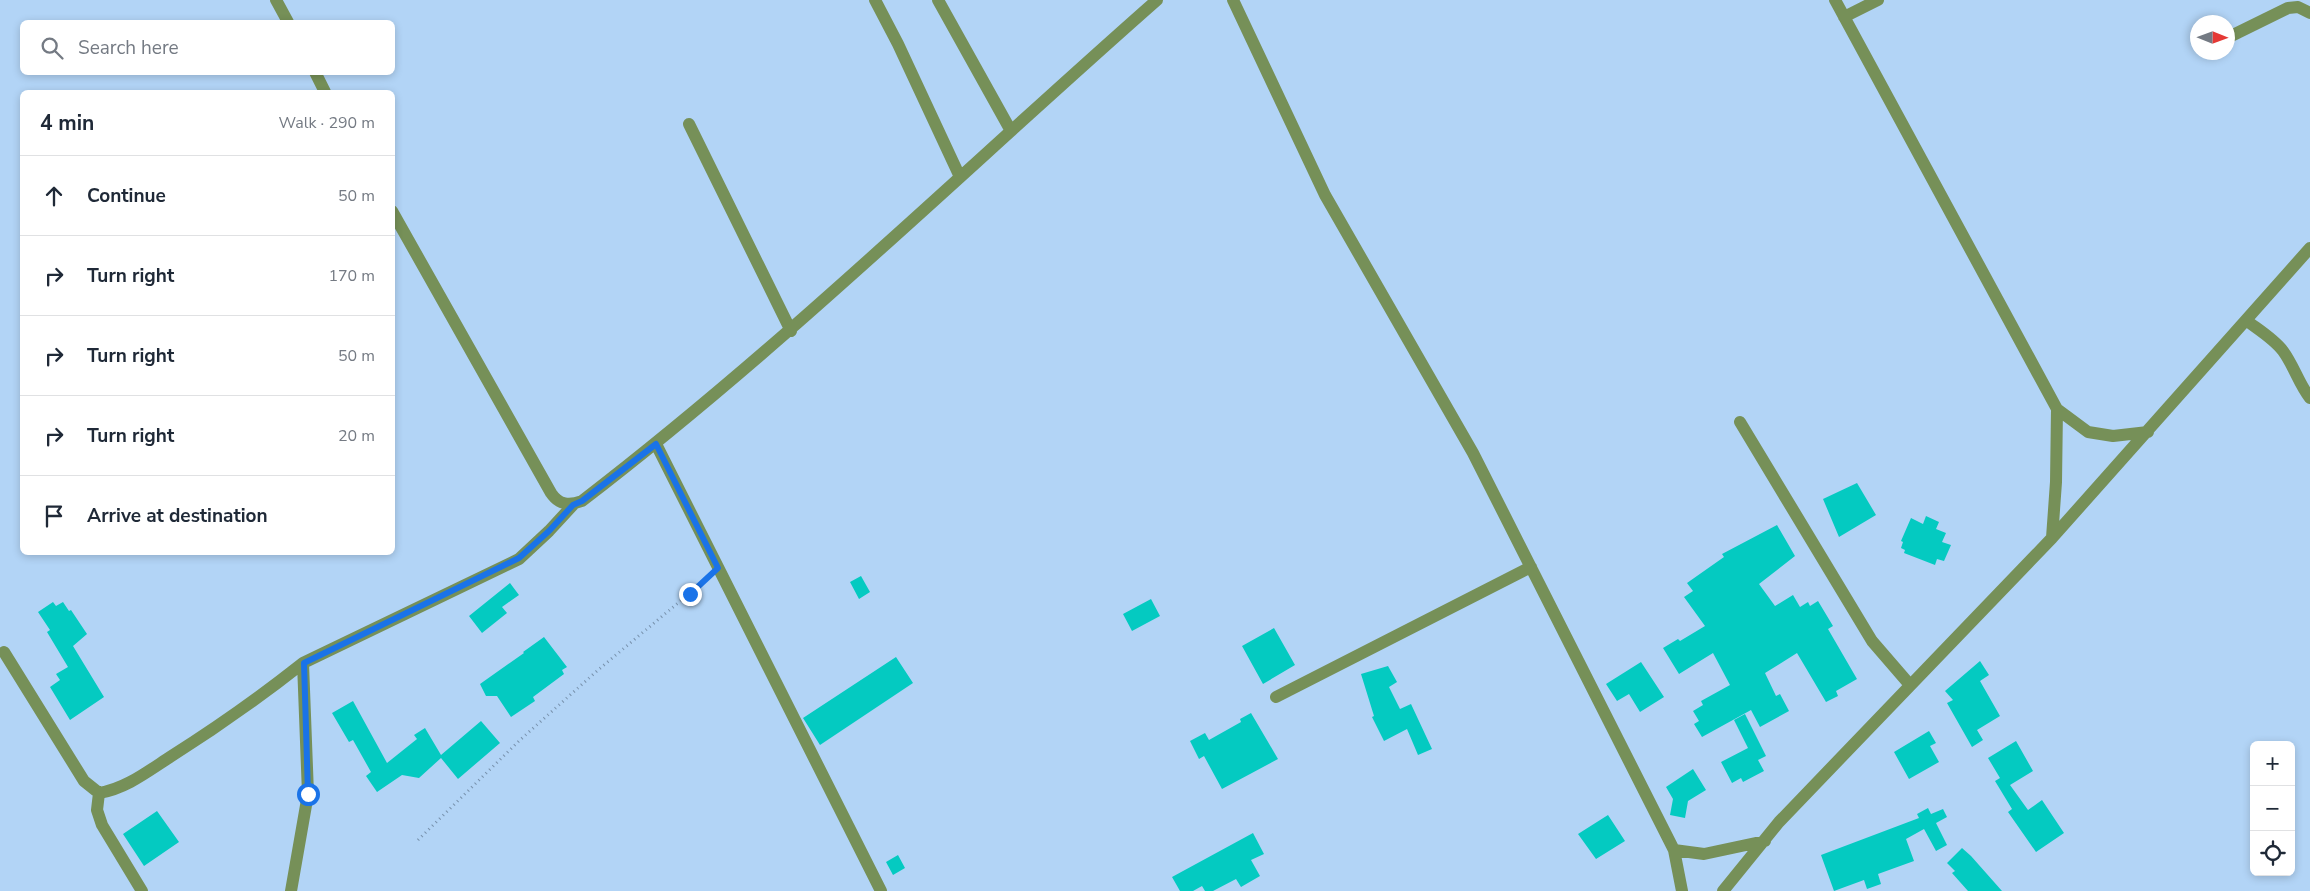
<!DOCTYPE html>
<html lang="en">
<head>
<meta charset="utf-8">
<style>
	:root { --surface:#fff; --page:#f2f2f3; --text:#1f2937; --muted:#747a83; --line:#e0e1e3 }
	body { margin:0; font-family:"Nunito Sans",sans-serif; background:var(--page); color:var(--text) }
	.controls { position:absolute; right:15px; bottom:15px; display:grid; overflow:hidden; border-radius:8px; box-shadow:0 2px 8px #0003 }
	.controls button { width:45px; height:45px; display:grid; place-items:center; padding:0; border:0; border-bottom:1px solid var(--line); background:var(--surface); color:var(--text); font:25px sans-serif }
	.compass { position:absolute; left:2190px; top:15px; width:45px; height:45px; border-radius:50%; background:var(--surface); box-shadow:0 2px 8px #0003; rotate:91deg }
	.stop { position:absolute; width:15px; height:15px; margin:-11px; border:4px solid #1a73e8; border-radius:50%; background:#fff }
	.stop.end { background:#1a73e8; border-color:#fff; box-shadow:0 1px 5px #0008 }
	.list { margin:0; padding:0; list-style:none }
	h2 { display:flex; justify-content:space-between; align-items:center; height:65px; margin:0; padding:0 20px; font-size:21px }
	h2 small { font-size:16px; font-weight:400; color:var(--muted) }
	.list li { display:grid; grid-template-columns:32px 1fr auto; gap:15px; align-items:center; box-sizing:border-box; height:80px; padding:0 20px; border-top:1px solid var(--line) }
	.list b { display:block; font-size:19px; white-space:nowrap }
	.list em { font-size:16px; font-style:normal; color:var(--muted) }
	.icon { flex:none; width:28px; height:28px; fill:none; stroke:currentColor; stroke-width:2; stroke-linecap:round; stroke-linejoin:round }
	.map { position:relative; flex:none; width:2310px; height:891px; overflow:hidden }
	.search { position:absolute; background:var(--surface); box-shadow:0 2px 8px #0003; left:20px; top:20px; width:375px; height:55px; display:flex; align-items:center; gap:12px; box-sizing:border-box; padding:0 18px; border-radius:8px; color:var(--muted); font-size:19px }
	.panel { position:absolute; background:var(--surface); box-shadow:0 2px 8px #0003; left:20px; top:90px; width:375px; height:465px; border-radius:8px }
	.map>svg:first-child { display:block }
</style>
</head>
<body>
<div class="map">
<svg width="2310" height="891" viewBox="0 0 2310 891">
	<rect width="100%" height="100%" fill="#b2d4f6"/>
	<path fill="#04cac1" d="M1857,483L1876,515L1839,537L1823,499Z
		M1926,516L1939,522L1936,529L1946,533L1942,542L1951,545L1944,561L1937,559L1935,565L1904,553L1905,550L1901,548L1903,542L1901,541L1911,518L1923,524Z
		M1777,525L1795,556L1759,584L1775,606L1793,595L1800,607L1808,602L1810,606L1818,601L1833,626L1828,629L1857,679L1836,691L1838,696L1826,702L1797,653L1765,673L1776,696L1780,694L1789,711L1760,727L1751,710L1702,737L1694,724L1699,721L1693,711L1703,705L1701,701L1730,685L1713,653L1679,674L1663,648L1678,639L1680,641L1705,626L1684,597L1693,591L1687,583L1724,557L1722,554Z
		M861,576L870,592L859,599L850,582Z
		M510,583L519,595L502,607L507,613L482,633L469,616Z
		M1151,599L1160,616L1132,631L1123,614Z
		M53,602L56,606L63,602L69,611L71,610L87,634L73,646L104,697L70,720L50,687L60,680L56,674L68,667L47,632L50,630L38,612Z
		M1274,628L1295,665L1263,684L1242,646Z
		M544,637L567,667L562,670L564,674L533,697L535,701L511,717L497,696H486L480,684L524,653L523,652Z
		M896,657L913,683L820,745L803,718Z
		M1980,661L1989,675L1980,681L2000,716L1977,730L1983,740L1972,747L1947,703L1953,700L1945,691Z
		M1641,662L1664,697L1640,712L1629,694L1617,701L1606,684Z
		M1388,666L1397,682L1389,687L1400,709L1411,704L1432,749L1418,755L1407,729L1384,741L1372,717L1374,716L1361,674Z
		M353,701L387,763L417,739L414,735L425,728L441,755L481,721L500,743L458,779L441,758L419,778L402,775L377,792L366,776L371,772L353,740L349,742L332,713Z
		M1251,713L1278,759L1222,789L1204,756L1199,759L1190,741L1205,733L1209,740L1241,722L1240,719Z
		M1745,714L1766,756L1758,760L1764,771L1743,782L1741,778L1732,783L1721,762L1748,748L1734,720Z
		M1929,731L1936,743L1930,746L1939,762L1909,779L1894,752Z
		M2016,741L2033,771L2010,785L2028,810L2042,800L2064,833L2036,852L2008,812L2012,809L1995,781L2000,778L1988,758Z
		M1693,769L1706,790L1688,801L1685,818L1670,815L1673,799L1666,787Z
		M1928,808L1931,814L1943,809L1947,817L1936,823L1947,845L1936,851L1924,829L1906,839L1914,861L1878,874L1881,884L1867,889L1864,880L1834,891L1821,855L1919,818L1917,814Z
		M157,811L179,842L144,866L123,834Z
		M1608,815L1625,841L1596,859L1578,834Z
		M1253,833L1264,854L1251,860L1260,876L1241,887L1236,879L1213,891H1205L1202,886L1193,891H1180L1172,877Z
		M1962,848L1971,856L2002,891H1968L1952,873L1955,871L1947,863Z
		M898,855L905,868L893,875L886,862Z"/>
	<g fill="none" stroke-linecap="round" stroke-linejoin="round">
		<path stroke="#7892ad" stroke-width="3" stroke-dasharray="1 4" stroke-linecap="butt" d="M418,840L520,740L598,670L709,577"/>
		<path stroke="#769058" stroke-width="12" d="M276,0L288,22
			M875,0L898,44L960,177
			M938,0L1011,131
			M1233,0L1325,195L1473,453L1674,850L1682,891
			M1835,0L2057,409L2088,432L2113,436L2148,432
			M1844,17L1878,0
			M2231,36L2288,8L2298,7L2310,13
			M315,72L325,92
			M689,124L791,331
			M392,211L551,493C559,505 569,506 582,501C784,346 966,168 1157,0
			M2247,321C2259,330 2274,339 2283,351C2294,366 2299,384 2310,398
			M1740,422L1872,641L1910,685
			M656,444L881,891
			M2052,538L2056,482L2057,409
			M4,652L84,781L99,793C125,789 147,772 170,757C216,728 260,697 303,663
			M1276,697L1531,567
			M99,793L97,810L102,825L142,891
			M1674,850L1704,854L1765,841
			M291,891L308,794L303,663L519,559L549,531L573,505
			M1723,891L1779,822L2052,538L2310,248"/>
	</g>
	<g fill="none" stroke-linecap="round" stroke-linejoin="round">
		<path stroke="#1a73e8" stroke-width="6" d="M308,794L304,663L519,558L549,531L573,505L582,501L656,444L718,568L690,594"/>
	</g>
</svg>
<div class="controls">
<button>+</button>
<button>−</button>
<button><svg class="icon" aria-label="locate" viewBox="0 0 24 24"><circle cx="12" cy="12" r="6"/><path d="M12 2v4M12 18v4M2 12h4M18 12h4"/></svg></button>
</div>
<svg class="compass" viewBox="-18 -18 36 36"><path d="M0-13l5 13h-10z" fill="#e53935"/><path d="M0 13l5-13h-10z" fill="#747a83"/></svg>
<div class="stop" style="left:308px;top:794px"></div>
<div class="stop end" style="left:690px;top:594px"></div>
<div class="search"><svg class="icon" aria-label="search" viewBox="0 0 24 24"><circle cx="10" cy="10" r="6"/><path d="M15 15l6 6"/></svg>Search here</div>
<section class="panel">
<h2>4 min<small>Walk · 290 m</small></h2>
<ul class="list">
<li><svg class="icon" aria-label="ahead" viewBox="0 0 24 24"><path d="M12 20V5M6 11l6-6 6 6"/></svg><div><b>Continue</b></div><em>50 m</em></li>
<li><svg class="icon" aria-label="right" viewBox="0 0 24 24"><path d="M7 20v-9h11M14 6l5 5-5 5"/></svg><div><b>Turn right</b></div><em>170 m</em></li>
<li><svg class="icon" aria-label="right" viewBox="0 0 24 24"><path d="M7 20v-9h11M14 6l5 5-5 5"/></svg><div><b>Turn right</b></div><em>50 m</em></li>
<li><svg class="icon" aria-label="right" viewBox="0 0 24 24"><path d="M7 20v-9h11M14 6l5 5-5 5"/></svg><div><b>Turn right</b></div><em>20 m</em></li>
<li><svg class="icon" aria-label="arrive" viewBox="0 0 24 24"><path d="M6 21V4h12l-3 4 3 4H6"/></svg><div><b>Arrive at destination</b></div></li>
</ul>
</section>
</div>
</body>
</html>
